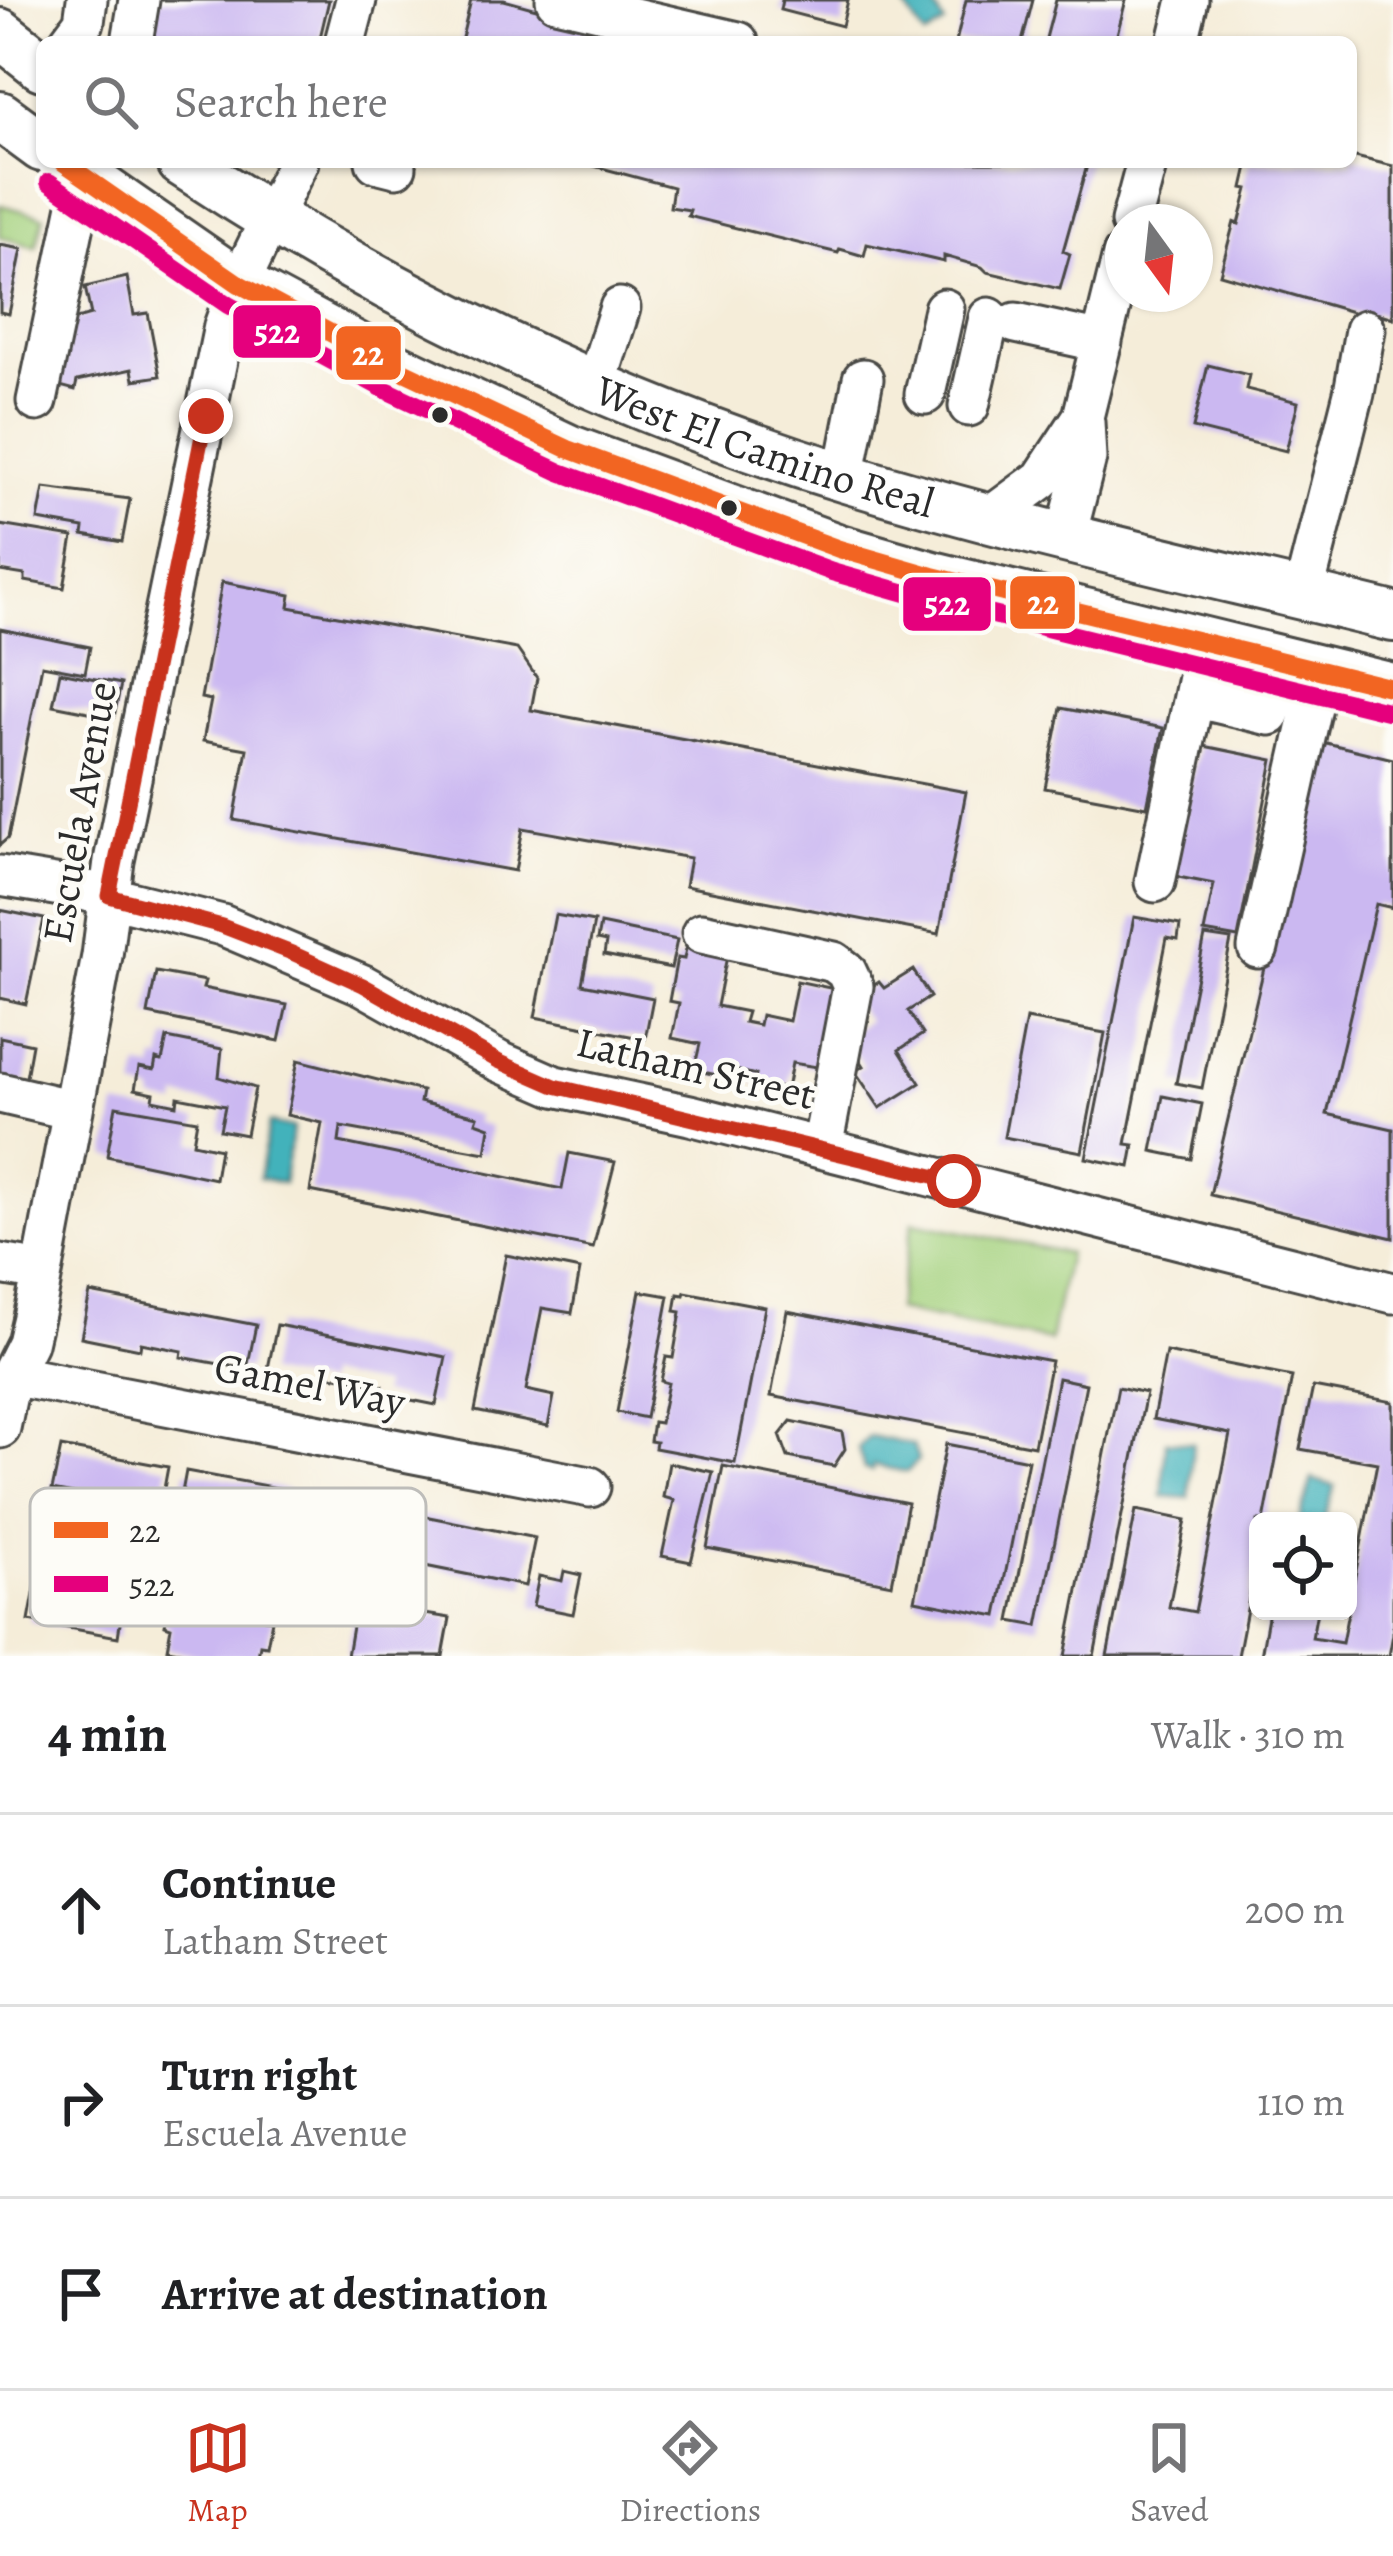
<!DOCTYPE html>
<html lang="en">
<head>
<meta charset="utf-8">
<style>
	:root { --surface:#fff; --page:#f2f2f2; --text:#202124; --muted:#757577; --line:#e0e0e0; --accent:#c8321e }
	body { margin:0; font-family:Alegreya,serif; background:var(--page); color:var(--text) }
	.controls { position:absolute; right:36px; bottom:36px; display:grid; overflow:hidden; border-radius:18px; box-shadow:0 3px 9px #0004 }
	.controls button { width:108px; height:108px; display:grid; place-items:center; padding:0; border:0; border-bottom:3px solid var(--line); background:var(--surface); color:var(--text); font:60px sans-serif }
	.compass { position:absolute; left:1105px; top:204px; width:108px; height:108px; border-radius:50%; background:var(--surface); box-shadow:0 3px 9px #0004; rotate:165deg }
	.stop { position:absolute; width:36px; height:36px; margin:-27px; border:9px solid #c8321e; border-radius:50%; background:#fff }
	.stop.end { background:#c8321e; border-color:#fff; box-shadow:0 3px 12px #0008 }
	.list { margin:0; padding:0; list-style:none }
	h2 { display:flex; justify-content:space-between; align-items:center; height:156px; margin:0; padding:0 48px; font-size:51px }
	h2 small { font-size:39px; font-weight:400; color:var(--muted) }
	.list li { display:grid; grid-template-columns:78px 1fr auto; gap:36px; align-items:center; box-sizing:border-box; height:192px; padding:0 48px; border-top:3px solid var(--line) }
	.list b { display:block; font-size:45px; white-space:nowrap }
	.list p { margin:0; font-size:39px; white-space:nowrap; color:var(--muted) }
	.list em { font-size:39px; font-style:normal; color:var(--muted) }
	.icon { flex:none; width:66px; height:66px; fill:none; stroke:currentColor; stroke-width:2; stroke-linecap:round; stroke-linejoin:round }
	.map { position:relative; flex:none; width:1393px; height:1656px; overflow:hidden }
	.search { position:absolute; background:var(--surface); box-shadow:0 3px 9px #0004; left:36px; right:36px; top:36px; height:132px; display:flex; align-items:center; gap:30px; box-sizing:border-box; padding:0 42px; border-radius:18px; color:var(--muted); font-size:45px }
	.sheet { height:732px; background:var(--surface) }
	nav { display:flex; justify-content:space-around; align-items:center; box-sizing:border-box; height:168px; border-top:3px solid var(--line); background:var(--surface); font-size:33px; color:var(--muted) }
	nav a { display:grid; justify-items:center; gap:6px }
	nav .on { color:var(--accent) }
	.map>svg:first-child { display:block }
</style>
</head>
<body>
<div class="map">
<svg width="1393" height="1656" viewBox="0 0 1393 1656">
	<rect width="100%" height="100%" fill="#fdfcf7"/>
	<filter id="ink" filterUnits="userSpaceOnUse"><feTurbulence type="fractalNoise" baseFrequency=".00833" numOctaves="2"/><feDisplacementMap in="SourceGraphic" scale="24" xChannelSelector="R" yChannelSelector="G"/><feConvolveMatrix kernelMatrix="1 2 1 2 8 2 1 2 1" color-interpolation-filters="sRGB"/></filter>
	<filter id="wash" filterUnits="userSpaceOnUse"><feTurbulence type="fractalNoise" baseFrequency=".004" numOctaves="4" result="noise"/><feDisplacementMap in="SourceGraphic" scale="48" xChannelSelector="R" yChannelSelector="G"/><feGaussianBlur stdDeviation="2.7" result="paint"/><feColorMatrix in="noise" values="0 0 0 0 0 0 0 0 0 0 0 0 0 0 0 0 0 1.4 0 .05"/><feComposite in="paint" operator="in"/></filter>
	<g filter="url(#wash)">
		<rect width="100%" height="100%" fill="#f5edd9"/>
		<path fill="#a4d17e" stroke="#687e54" stroke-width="3" d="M0,205L44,216L36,247L0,237Z
			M913,1222L1068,1253L1050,1341L896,1310Z"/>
		<path fill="#42b2bb" stroke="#366e73" stroke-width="3" d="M901,0H930L945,24L925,37Z
			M269,1123L293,1128L283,1183L259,1178Z
			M870,1436L913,1445L918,1460L907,1472L873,1465L872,1471L864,1469L858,1448Z
			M1166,1441L1193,1443L1189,1498L1162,1496Z
			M1312,1479L1335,1486L1324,1521H1299Z"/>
		<g id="blocks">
			<path fill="#cbb8f1" d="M159,0H329L319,42H149Z
				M471,0H504L655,42H461Z
				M782,0H848L842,26L780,10Z
				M966,0H1033L1022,42H956Z
				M1056,0H1126L1115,42H1045Z
				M1351,156L1393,166V318L1374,312L1373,318L1220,274L1234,222L1239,224L1248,189L1243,188L1249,162H1351Z
				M579,162H1088L1063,251L1070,254L1060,289L987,272L982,267L944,256V262L867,244L864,256L840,249L838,253L688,216L690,210L670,207L673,187Z
				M0,245L22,249L9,314L0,312Z
				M127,277L134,315L148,313L160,376L134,380L132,369L77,381L75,390L60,386L73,320L91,315L85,287Z
				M1208,365L1249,375L1246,389L1298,402L1286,451L1193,428Z
				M44,488L130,499L122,542L83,535L84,528L38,520Z
				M0,525L73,537L64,588L25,581V575L0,571Z
				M222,582L291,595L289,607L517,649L537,678L531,710L966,792L939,934L685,886L690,858L523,828L515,871L234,820L247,749L203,741L211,700L201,698Z
				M0,629L90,647L85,673L42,665L8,838L0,845Z
				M60,672L121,684L114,717L53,705Z
				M1061,708L1163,728L1147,807L1045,788Z
				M1318,741L1393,759V908L1376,904L1327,1114L1393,1129V1238L1210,1195Z
				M1199,745L1273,760L1238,938L1204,932L1214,884L1173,876Z
				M0,910L44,919L26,1004L0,998Z
				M555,915L594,922L582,984L653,998L645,1039L535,1017Z
				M1134,917L1180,925L1178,940L1167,938L1126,1144L1134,1145L1130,1167L1086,1158Z
				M600,924L677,940L671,968L604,955L606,942L597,940Z
				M1205,936L1231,940L1202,1088L1176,1083Z
				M688,938L729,946L717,1006L747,1012L744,1022L759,1025L761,1015L789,1021L797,981L844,991L824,1034L817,1067L792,1063L787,1089L754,1083L756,1075L728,1068L726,1077L694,1070L700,1044L672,1038L679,1003L669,1001L677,958L684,959Z
				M913,970L930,997L908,1011L923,1034L899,1050L920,1083L880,1108L855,1071L864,1066L845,1036L868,1021L853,999L879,982L884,988Z
				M156,972L205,981L203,988L287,1005L279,1041L148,1014Z
				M1026,1019L1105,1033L1082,1152L1004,1137Z
				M0,1037L32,1044L25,1083L0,1078Z
				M167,1038L222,1049L219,1077L255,1088L246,1135L220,1130L225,1106L178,1097L177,1105L153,1100L154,1093L135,1089L139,1067L154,1070L156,1059L162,1061Z
				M298,1060L422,1091L420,1102L478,1116L476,1122L490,1127L486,1153L341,1127L339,1142L562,1189L569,1153L615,1162L593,1248L310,1191L322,1123L287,1115Z
				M1163,1096L1202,1104L1191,1159L1152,1151Z
				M116,1106L197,1120L193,1143L220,1149L215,1179L107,1156Z
				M506,1255L580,1270L572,1313L542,1308L526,1390L554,1396L548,1426L475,1411Z
				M640,1291L669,1296L646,1418L617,1412Z
				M685,1292L765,1307L735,1463L655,1448L656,1442L650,1441L653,1422L660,1423L668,1383L661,1381L666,1357L673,1358L681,1312L675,1311L678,1294L684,1295Z
				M90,1293L256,1325L247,1369L181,1357L182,1351L141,1343L140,1349L81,1337Z
				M787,1311L1051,1361L1034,1446L771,1396Z
				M277,1325L446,1357L436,1405L381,1394L383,1386L326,1375L324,1384L267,1373Z
				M1166,1352L1292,1377L1264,1521H1258V1552L1238,1656H1107L1136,1510L1186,1520L1169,1607L1195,1612L1230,1434L1153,1419Z
				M1058,1378L1086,1384L1038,1626L1010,1621Z
				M1118,1387L1146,1393L1094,1656H1065Z
				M1313,1387L1393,1402V1634L1389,1656H1261L1269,1611H1317L1312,1638L1342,1643L1377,1463L1300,1449Z
				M791,1421L842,1432L845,1449L834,1466L788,1457L780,1435Z
				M946,1444L1028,1460L997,1616L915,1600Z
				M61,1447L168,1467L160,1510L52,1490Z
				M669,1463L713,1472L691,1562L662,1556L674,1500L663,1497Z
				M723,1466L908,1503L892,1584L707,1548Z
				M186,1471L293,1491L285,1534L178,1514Z
				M414,1514L535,1538L525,1586L405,1562Z
				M46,1529L274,1571L265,1619L272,1620L267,1646L260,1645L258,1656H209L167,1649L171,1627L165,1625L170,1598H143L144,1593L135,1592L130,1618L121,1617L118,1637L29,1621Z
				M564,1571L581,1575L573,1614L533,1606L539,1576L562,1581Z
				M356,1603L450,1618L443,1656H347Z"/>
		</g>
	</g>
	<g filter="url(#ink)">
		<use href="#blocks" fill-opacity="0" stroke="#494845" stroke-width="3"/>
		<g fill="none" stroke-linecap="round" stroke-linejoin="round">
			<defs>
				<path id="minor" d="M556,0L738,42
					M69,42L84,22L87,0
					M132,42L139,0
					M345,42L356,0
					M1178,42L1188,0
					M376,162L396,167
					M1131,222L1147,162
					M1016,323L1102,342
					M596,384L620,308
					M925,394L944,309
					M37,401L84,177
					M969,406L989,318
					M844,477L863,379
					M989,518L1042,479L1083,417L1123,255
					M1066,536L1086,458L1084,422
					M1303,595L1354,393L1365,330
					M1205,643L1194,697L1270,715L1285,662
					M0,876L79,889L222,925L363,985L498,1061L555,1086L690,1115L1393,1293
					M1155,882L1194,697
					M702,933L834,962L846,971L853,986L822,1148
					M1258,948L1320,671
					M0,1093L73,1110
					M0,1264L42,1271
					M11,1375L590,1487
					M0,1428L11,1375L27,1343L37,1300L102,956L114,861L224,326L239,284L298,162"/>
				<g id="major">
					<path d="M0,33L42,66"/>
					<path d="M0,116L42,147"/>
					<path d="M63,162L239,284L394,367L568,449L839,549L933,576L1393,688"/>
					<path id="s1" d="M182,162C385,296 613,407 846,478C1026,533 1211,572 1393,617"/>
				</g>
			</defs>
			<use href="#minor" stroke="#494845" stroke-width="45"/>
			<use href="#major" stroke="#494845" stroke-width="54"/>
			<use href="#minor" stroke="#fff" stroke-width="39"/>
			<use href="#major" stroke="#fff" stroke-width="48"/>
			<defs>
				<path id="bus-1" d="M63,162L239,284L394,367L568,449L839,549L933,576L1393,688"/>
				<path id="bus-2" d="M49,182L228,305L384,389L560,472L832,572L927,599L1387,711"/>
			</defs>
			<use href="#bus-1" stroke="#fdfcf7" stroke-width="27"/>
			<use href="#bus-2" stroke="#fdfcf7" stroke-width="27"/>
			<use href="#bus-1" stroke="#f26522" stroke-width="18"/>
			<use href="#bus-2" stroke="#e5007d" stroke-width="18"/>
		</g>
	</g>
	<g fill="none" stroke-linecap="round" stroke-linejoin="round" filter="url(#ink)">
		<path stroke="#c8321e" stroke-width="15" d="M206,416L109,896L222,926L292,953L363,985L498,1061L555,1086L954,1181"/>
	</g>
	<g fill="#2b2b2b" stroke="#fdfcf7" stroke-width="4.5">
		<circle cx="440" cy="415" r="10"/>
		<circle cx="729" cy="508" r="10"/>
	</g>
	<g text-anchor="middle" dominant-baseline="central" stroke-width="9" stroke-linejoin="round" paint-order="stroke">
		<g font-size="42" fill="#2b2b2b" stroke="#fdfcf7">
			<text stroke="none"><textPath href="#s1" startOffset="651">West El Camino Real</textPath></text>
			<text transform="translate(79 812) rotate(-80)">Escuela Avenue</text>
			<text transform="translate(696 1068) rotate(13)">Latham Street</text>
			<text transform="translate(310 1384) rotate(11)">Gamel Way</text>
		</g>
	</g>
	<rect x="30" y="1488" width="396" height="138" rx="18" fill="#fdfcf7" stroke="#bebdba" stroke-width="3"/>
	<rect x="54" y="1522" width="54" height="16" fill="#f26522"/>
	<rect x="54" y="1576" width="54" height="16" fill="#e5007d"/>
	<g font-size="33" fill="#2b2b2b">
		<text x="129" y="1542">22</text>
		<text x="129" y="1596">522</text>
	</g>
	<g stroke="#fdfcf7" stroke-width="4.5">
		<rect x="231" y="303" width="92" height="57" rx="12" fill="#e5007d"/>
		<rect x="334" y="324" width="69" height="58" rx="12" fill="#f26522"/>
		<rect x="1008" y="574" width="69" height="57" rx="12" fill="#f26522"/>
		<rect x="901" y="575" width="92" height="58" rx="12" fill="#e5007d"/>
	</g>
	<g font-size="33" text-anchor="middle" font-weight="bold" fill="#fff">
		<text x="277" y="343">522</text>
		<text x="368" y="365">22</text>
		<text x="1043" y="614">22</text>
		<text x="947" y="615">522</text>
	</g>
</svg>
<div class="controls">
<button><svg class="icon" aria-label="locate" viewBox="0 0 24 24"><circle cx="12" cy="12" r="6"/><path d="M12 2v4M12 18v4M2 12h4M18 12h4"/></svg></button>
</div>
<svg class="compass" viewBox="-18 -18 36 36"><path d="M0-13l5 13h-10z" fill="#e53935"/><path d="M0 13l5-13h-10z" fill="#757577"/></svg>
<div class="stop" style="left:954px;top:1181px"></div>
<div class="stop end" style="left:206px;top:416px"></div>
<div class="search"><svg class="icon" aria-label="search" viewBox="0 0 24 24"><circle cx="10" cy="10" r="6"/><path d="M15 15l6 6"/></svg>Search here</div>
</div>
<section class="sheet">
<h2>4 min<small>Walk · 310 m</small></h2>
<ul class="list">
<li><svg class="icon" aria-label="ahead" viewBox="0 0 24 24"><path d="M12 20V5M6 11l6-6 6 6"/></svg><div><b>Continue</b><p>Latham Street</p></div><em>200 m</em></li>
<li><svg class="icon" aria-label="right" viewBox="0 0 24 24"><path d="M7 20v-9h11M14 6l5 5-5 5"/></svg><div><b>Turn right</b><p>Escuela Avenue</p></div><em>110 m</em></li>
<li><svg class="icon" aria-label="arrive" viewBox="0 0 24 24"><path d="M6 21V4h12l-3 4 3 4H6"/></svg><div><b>Arrive at destination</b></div></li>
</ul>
</section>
<nav>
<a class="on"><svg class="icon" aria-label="map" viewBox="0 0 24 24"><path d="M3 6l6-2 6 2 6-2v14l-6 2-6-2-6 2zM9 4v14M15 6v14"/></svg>Map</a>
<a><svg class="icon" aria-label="directions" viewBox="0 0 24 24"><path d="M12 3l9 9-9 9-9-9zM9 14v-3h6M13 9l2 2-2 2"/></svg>Directions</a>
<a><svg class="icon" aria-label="saved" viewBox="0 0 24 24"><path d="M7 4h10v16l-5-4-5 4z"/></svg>Saved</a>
</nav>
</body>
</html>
